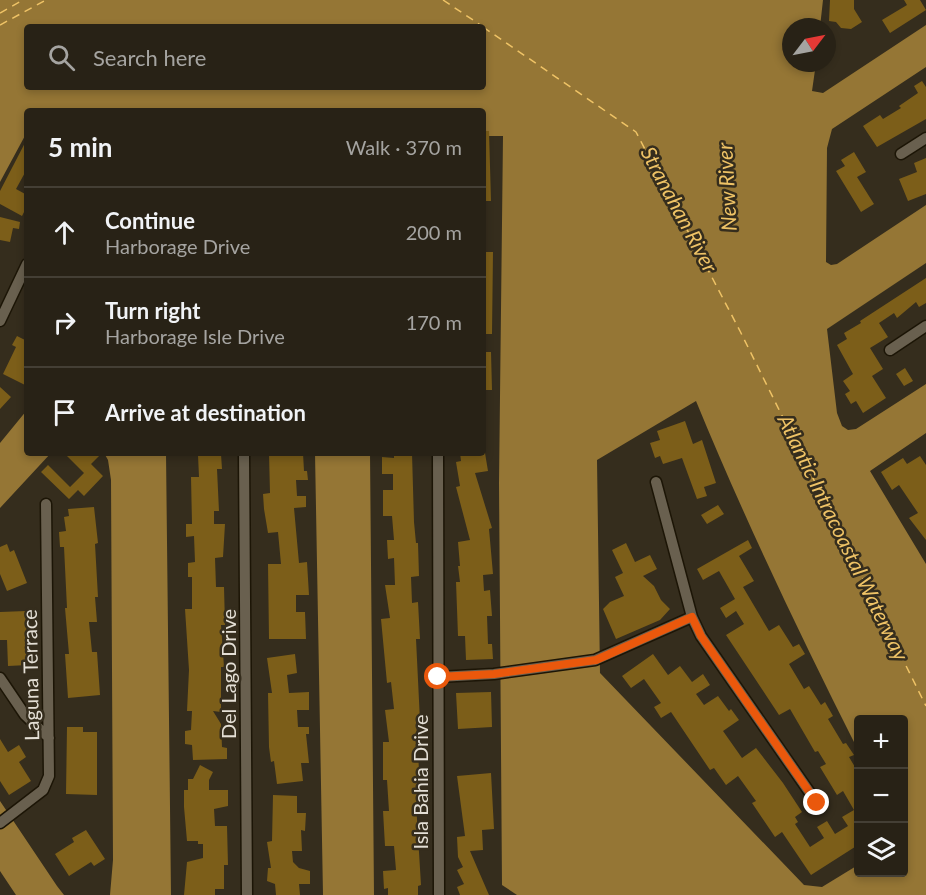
<!DOCTYPE html>
<html lang="en">
<head>
<meta charset="utf-8">
<style>
	:root { --surface:#282216; --page:#302a1f; --text:#f1f3f6; --muted:#a5a4a1; --line:#443f35 }
	body { margin:0; font-family:Lato,sans-serif; background:var(--page); color:var(--text) }
	.controls { position:absolute; right:18px; bottom:18px; display:grid; overflow:hidden; border-radius:6px; box-shadow:0 3px 9px #0003 }
	.controls button { width:54px; height:54px; display:grid; place-items:center; padding:0; border:0; border-bottom:2px solid var(--line); background:var(--surface); color:var(--text); font:30px sans-serif }
	.compass { position:absolute; left:782px; top:18px; width:54px; height:54px; border-radius:50%; background:var(--surface); box-shadow:0 3px 9px #0003; rotate:58deg }
	.stop { position:absolute; width:18px; height:18px; margin:-14px; border:4px solid #ea580c; border-radius:50%; background:#fff }
	.stop.end { background:#ea580c; border-color:#fff; box-shadow:0 2px 6px #0008 }
	.list { margin:0; padding:0; list-style:none }
	h2 { display:flex; justify-content:space-between; align-items:center; height:78px; margin:0; padding:0 24px; font-size:26px }
	h2 small { font-size:20px; font-weight:400; color:var(--muted) }
	.list li { display:grid; grid-template-columns:39px 1fr auto; gap:18px; align-items:center; box-sizing:border-box; height:90px; padding:0 24px; border-top:2px solid var(--line) }
	.list b { display:block; font-size:22px; white-space:nowrap }
	.list p { margin:0; font-size:20px; white-space:nowrap; color:var(--muted) }
	.list em { font-size:20px; font-style:normal; color:var(--muted) }
	.icon { flex:none; width:33px; height:33px; fill:none; stroke:currentColor; stroke-width:2; stroke-linecap:round; stroke-linejoin:round }
	.map { position:relative; flex:none; width:926px; height:895px; overflow:hidden }
	.search { position:absolute; background:var(--surface); box-shadow:0 3px 9px #0003; left:24px; top:24px; width:462px; height:66px; display:flex; align-items:center; gap:15px; box-sizing:border-box; padding:0 21px; border-radius:6px; color:var(--muted); font-size:22px }
	.panel { position:absolute; background:var(--surface); box-shadow:0 3px 9px #0003; left:24px; top:108px; width:462px; height:348px; border-radius:6px }
	.map>svg:first-child { display:block }
</style>
</head>
<body>
<div class="map">
<svg width="926" height="895" viewBox="0 0 926 895">
	<rect width="100%" height="100%" fill="#352d1d"/>
	<path fill="#957635" fill-rule="evenodd" d="M0,0H823L820,27H791V63H816L812,91L823,93L926,25V67L832,129L827,148L826,262L831,265L837,264L926,205V263L827,329L837,413L842,426L848,430L856,429L926,384V433L870,471L926,564V895H517L502,885L499,483L503,136H483V111H27V132L0,182ZM27,27H483V87H27ZM696,401C745,520 800,635 858,750V720H904V872H858V865L822,887L804,885L600,673L597,460Z
		M27,410V453H51L0,508V443Z
		M104,453H166L171,895H110L113,860L111,480L108,460Z
		M315,453H370L374,895H323Z
		M0,801L57,886L64,895H16L0,871Z"/>
	<g fill="none" stroke-linecap="round" stroke-linejoin="round">
		<path stroke="#efc366" stroke-width="1.5" stroke-dasharray="8 6" stroke-linecap="butt" d="M443,0L482,26
			M0,13L23,0
			M0,25L46,0
			M483,27L636,132L740,331L926,706"/>
	</g>
	<path fill="#7c5e19" d="M830,0H854V9L862,22L851,29L841,28L836,22L829,21Z
		M904,0H920L926,10L890,33L882,20L907,5Z
		M922,81L926,87V119L877,147L863,126L880,115L883,119L901,108L899,106L918,93L914,86Z
		M483,131H489L491,201H483Z
		M27,139V169L16,189L27,195V206L22,216L0,204V191Z
		M854,152L866,172L857,177L874,204L861,212L836,171L845,166L841,160Z
		M926,158V194L908,201L899,179L917,172L914,163Z
		M0,217L20,222L19,229L13,228L10,242L0,240Z
		M483,252H493L492,334H483Z
		M926,278V303L919,307L916,302L897,318L894,313L879,323L888,337L870,348L883,369L872,376L886,398L863,413L856,401L851,404L845,394L850,391L843,381L853,374L837,345L847,339L844,333L861,323L860,321Z
		M17,336L27,341V386L3,374L16,347L12,345Z
		M483,352H491L492,390H483Z
		M905,368L913,381L904,386L896,374Z
		M0,387L11,397L0,409Z
		M685,421L693,444L702,440L716,483L704,487L707,496L697,499L682,458L663,464L660,456L655,458L650,443L660,440L657,431Z
		M64,453H102L91,464L103,476L84,496L78,490L69,499L41,472L48,465L70,487L84,473Z
		M269,453H303L304,471H307L308,480H296L297,496H306V507L294,508L299,563L307,562L309,595H296V612H305L306,639H269L268,564H281L278,532L268,533L264,509L263,494L270,493Z
		M394,453H412L414,522L416,543H418L419,576L411,577L412,603L418,602L420,639H416L420,721H416L421,802L416,803L421,885L418,886V895H388V888L384,889L383,871L396,870L394,846H385L383,811H389L387,780H383V742H389L385,710L394,709L391,682L387,683L381,619L390,618L385,585H395L394,558L388,559L387,540H394L392,516H383V490H393V474H382V457L394,458Z
		M460,453H485L488,471L475,473L492,528L489,529L493,574L483,575L484,591L490,590L492,616H487L488,644H492L493,659L466,660L465,636H458L456,582H460L458,566H460L458,542L470,540L456,487L460,486L456,462L461,461Z
		M221,454L222,469H217L219,511H214V524H225L223,557L215,558L216,587H224L225,625H221L224,667H221V712L213,711L221,724L222,747L227,748V759L193,760L192,745L185,744V731L191,730L192,711H187L189,670L185,609H192V577H188V563L195,562L194,536L186,537V524H192L191,477H199L198,455Z
		M920,456L926,465V540L909,518L918,513L899,485L892,490L881,472L903,458L907,464Z
		M718,505L724,514L707,524L701,515Z
		M94,507L98,543L95,544L98,597H95L97,622H89L92,652H97L100,695L68,698L65,654H69L65,608H67L64,547H60L59,532L66,531L64,517L69,516L68,509Z
		M748,540L752,548L739,556L754,581L743,587L769,631L779,625L793,647L799,644L805,654L789,664L804,689L809,686L821,705L825,702L833,716L828,719L843,744L846,743L854,755L849,757L858,772V845L811,875L782,832L775,837L752,803L756,801L738,776L726,785L714,768L710,770L671,712L661,718L654,707L661,703L644,679L631,688L622,676L653,654L668,675L680,666L692,682L703,674L710,685L696,694L704,705L718,696L729,711L731,709L739,720L723,731L742,758L756,748L783,783L802,812L795,817L798,822L795,824L810,847L824,838L817,827L827,821L835,834L848,826L842,817L854,810L843,791L837,795L820,767L826,764L818,751L815,752L790,709L779,715L726,635L744,624L736,611L726,618L720,608L735,599L719,571L703,580L697,569Z
		M626,543L635,562L650,555L657,569L643,576L654,586L661,600L670,609L660,620L616,639L603,609L610,602L624,596L615,577L623,573L612,550Z
		M7,544L10,552L14,550L27,583L7,591L0,574V547Z
		M26,611L28,665L8,666L7,640H0V612Z
		M295,654L297,673L287,675L289,693L309,692V710H297L298,727H309V734H306L309,763H301L303,781L277,784L274,761L271,762L269,747L268,693H272L267,658Z
		M491,692L492,727L458,729L456,693Z
		M67,727H83V732H97V795L66,794Z
		M0,739L8,752L19,745L26,757L19,762L31,781L9,795L0,781Z
		M200,765L213,772L209,780V790H228V806L214,809L215,826H227L228,865H224V889H215V895H184L187,862L203,858V844H198V841H187L184,807V790H188V779H193Z
		M491,773L494,829L482,830L483,850L470,851L489,895H460L457,887L464,884L457,870L463,867L458,857L457,837L465,836L457,776Z
		M273,795L297,796V813H306L305,831L301,830L302,851H292L293,862L299,868L310,871V884H299L300,895H276L275,884L267,881L268,868H271L267,842L272,841Z
		M86,830L105,859L94,866L91,862L69,876L55,854L74,842L72,838Z"/>
	<g fill="none" stroke-linecap="round" stroke-linejoin="round">
		<defs>
			<path id="minor" d="M901,154L926,138
				M0,321L27,264
				M890,350L926,326
				M244,453L247,895
				M438,453L439,895
				M656,482L692,617L701,636L817,803
				M438,677L494,674L595,660L692,617
				M0,678L25,715L49,738
				M0,823L43,790L49,776L46,504"/>
		</defs>
		<use href="#minor" stroke="#1c1506" stroke-width="13"/>
		<use href="#minor" stroke="#69604f" stroke-width="10"/>
	</g>
	<g fill="none" stroke-linecap="round" stroke-linejoin="round">
		<path stroke="#ea580c" stroke-width="8" d="M438,677L494,674L596,660L692,617L701,636L817,803"/>
	</g>
	<g text-anchor="middle" dominant-baseline="central" stroke-width="5" stroke-linejoin="round" paint-order="stroke">
		<g font-size="20" fill="#e4dfd5" stroke="#352d1d">
			<text transform="translate(228 674) rotate(-90)">Del Lago Drive</text>
			<text transform="translate(30 675) rotate(-91)">Laguna Terrace</text>
			<text transform="translate(420 782) rotate(-90)">Isla Bahia Drive</text>
		</g>
		<g font-size="21" font-style="italic" fill="#efc366" stroke="#352d1d">
			<text transform="translate(726 187) rotate(-93)">New River</text>
			<text transform="translate(680 209) rotate(62)">Stranahan River</text>
			<text transform="translate(844 537) rotate(64)">Atlantic Intracoastal Waterway</text>
		</g>
	</g>
</svg>
<div class="controls">
<button>+</button>
<button>−</button>
<button><svg class="icon" aria-label="layers" viewBox="0 0 24 24"><path d="M12 4l9 5-9 5-9-5zM3 14l9 5 9-5"/></svg></button>
</div>
<svg class="compass" viewBox="-18 -18 36 36"><path d="M0-13l5 13h-10z" fill="#e53935"/><path d="M0 13l5-13h-10z" fill="#a5a4a1"/></svg>
<div class="stop" style="left:438px;top:677px"></div>
<div class="stop end" style="left:817px;top:803px"></div>
<div class="search"><svg class="icon" aria-label="search" viewBox="0 0 24 24"><circle cx="10" cy="10" r="6"/><path d="M15 15l6 6"/></svg>Search here</div>
<section class="panel">
<h2>5 min<small>Walk · 370 m</small></h2>
<ul class="list">
<li><svg class="icon" aria-label="ahead" viewBox="0 0 24 24"><path d="M12 20V5M6 11l6-6 6 6"/></svg><div><b>Continue</b><p>Harborage Drive</p></div><em>200 m</em></li>
<li><svg class="icon" aria-label="right" viewBox="0 0 24 24"><path d="M7 20v-9h11M14 6l5 5-5 5"/></svg><div><b>Turn right</b><p>Harborage Isle Drive</p></div><em>170 m</em></li>
<li><svg class="icon" aria-label="arrive" viewBox="0 0 24 24"><path d="M6 21V4h12l-3 4 3 4H6"/></svg><div><b>Arrive at destination</b></div></li>
</ul>
</section>
</div>
</body>
</html>
